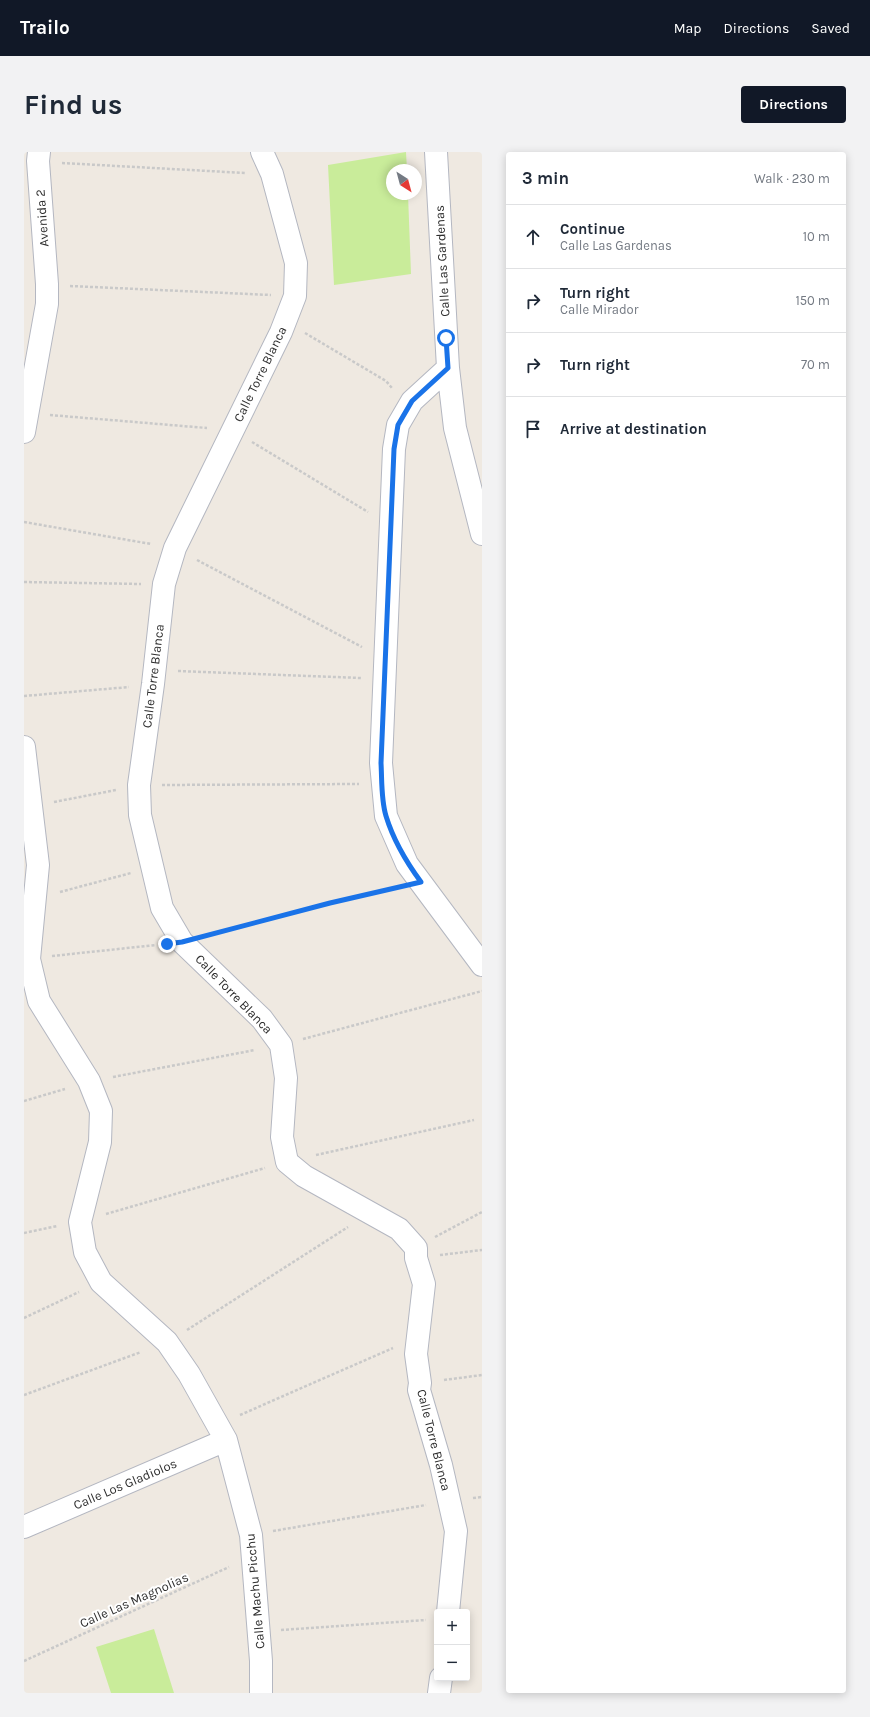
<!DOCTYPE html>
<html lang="en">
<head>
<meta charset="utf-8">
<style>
	:root { --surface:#fff; --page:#f2f2f3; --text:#1f2937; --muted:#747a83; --line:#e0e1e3; --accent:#111827 }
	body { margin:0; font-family:Karla,sans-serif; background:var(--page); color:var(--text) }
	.controls { position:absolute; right:12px; bottom:12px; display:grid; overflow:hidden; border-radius:4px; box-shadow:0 2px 10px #0003 }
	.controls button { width:36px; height:36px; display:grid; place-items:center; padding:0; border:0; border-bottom:1px solid var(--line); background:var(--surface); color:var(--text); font:20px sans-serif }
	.compass { position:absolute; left:362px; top:12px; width:36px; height:36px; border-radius:50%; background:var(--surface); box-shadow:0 2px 10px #0003; rotate:144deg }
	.stop { position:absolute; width:12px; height:12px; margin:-9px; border:3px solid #1a73e8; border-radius:50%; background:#fff }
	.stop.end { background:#1a73e8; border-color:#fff; box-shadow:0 1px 4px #0008 }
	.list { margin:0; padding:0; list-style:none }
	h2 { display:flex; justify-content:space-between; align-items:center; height:52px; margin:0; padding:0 16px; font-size:17px }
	h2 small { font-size:13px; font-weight:400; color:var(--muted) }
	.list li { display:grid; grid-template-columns:26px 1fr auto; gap:12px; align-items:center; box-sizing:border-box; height:64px; padding:0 16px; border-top:1px solid var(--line) }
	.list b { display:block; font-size:15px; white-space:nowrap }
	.list p { margin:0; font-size:13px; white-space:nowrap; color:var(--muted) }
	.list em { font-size:13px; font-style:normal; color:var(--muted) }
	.icon { flex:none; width:22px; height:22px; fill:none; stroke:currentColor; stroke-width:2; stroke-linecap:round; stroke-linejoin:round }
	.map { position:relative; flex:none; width:458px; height:1541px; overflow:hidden; border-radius:4px }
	header { display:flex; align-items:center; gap:24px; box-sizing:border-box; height:56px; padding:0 20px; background:var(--accent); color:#fff }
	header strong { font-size:19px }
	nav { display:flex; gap:22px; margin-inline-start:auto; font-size:14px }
	.intro { display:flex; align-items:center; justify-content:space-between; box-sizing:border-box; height:96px; padding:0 24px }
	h1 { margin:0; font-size:28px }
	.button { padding:10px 18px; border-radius:4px; background:var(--accent); color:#fff; font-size:14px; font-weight:700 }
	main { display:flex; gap:24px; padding:0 24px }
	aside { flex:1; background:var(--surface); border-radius:4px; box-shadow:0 2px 10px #0003 }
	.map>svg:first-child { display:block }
</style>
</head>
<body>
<header>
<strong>Trailo</strong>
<nav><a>Map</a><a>Directions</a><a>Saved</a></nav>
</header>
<div class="intro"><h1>Find us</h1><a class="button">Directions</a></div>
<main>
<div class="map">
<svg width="458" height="1541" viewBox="0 0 458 1541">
	<rect width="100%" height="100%" fill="#efe9e1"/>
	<path fill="#c9ec9a" d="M382,0L383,18H368V42H384L387,122L310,133L304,13Z
		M130,1477L150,1541H87L72,1495Z"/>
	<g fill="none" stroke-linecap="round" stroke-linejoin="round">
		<defs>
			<path id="minor" d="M412,0L424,216L431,276L458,382
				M424,216L388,249L374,273L370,297L357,611L362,664L383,712L458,813
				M0,280L23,152V132L14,9L15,0
				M0,595L14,713L5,807L15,849L65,929L77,959L76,990L56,1070L61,1100L77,1130L143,1190L165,1222L202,1288L227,1383L237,1509V1541
				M0,1375L202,1288"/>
			<path id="tertiary" d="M238,0L248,22L272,111L271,144L257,180L151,396L140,432L129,532L115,633L116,663L138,756L158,790L238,867L257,893L262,926L258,985L263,1010L280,1024L375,1077L392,1096V1106L400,1132L392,1202L396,1231L395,1238L417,1313L432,1379L424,1460
				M415,1541L417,1526"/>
		</defs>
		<use href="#minor" stroke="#b4b7c1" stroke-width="24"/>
		<use href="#tertiary" stroke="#b4b7c1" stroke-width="24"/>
		<path stroke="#c9c9c9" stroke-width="2.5" stroke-dasharray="3 2" stroke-linecap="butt" d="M38,11L221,21
			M46,134L247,143
			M281,181L362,229L368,236
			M26,263L183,276
			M228,290L344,360
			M0,370L127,392
			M173,408L338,495
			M0,430L117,432
			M154,519L337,526
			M0,544L105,535
			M138,633L335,632
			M30,650L92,638
			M36,740L107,721
			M184,783L306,751L372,736
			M28,804L132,793
			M279,887L458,839
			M89,925L231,898
			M0,949L41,937
			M292,1003L450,968
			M82,1062L241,1016
			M0,1081L33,1074
			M411,1085L458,1060
			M416,1103L458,1098
			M0,1166L55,1140
			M163,1178L324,1075
			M420,1228L458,1223
			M0,1243L117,1200
			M216,1263L369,1196
			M449,1346L458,1345
			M249,1379L402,1353
			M257,1478L402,1468
			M0,1509L205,1415"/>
		<use href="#minor" stroke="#fff" stroke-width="22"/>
		<use href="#tertiary" stroke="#fff" stroke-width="22"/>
	</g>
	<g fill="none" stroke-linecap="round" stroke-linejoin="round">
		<path stroke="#1a73e8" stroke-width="5" d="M143,792L158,790L306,751L397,730C383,711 369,687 362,664C357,648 358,628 357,611L370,297L374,273L388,249L424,216L422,186"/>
	</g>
	<g text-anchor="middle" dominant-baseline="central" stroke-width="4" stroke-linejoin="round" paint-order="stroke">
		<g font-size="13" fill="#2e2e2e" stroke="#fff">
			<text transform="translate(18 66) rotate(-94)">Avenida 2</text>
			<text transform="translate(418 109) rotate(-93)">Calle Las Gardenas</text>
			<text transform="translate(236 222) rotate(-64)">Calle Torre Blanca</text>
			<text transform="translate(129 524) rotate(-83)">Calle Torre Blanca</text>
			<text transform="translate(210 842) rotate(46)">Calle Torre Blanca</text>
			<text transform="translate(410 1288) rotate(76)">Calle Torre Blanca</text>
			<text transform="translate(101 1332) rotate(-23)">Calle Los Gladiolos</text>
			<text transform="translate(231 1439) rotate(-95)">Calle Machu Picchu</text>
			<text transform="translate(110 1448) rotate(-24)">Calle Las Magnolias</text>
		</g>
	</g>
</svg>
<div class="controls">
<button>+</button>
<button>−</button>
</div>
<svg class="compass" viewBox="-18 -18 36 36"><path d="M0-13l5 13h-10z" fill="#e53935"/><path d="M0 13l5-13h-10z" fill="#747a83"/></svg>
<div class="stop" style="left:422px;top:186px"></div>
<div class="stop end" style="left:143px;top:792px"></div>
</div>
<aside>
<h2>3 min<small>Walk · 230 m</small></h2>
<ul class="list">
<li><svg class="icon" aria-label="ahead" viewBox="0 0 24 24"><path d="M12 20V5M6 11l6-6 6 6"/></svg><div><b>Continue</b><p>Calle Las Gardenas</p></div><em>10 m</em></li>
<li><svg class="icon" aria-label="right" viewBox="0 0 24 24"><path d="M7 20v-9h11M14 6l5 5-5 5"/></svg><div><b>Turn right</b><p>Calle Mirador</p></div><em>150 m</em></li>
<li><svg class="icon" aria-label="right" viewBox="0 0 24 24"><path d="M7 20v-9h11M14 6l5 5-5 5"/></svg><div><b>Turn right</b></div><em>70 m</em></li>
<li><svg class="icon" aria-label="arrive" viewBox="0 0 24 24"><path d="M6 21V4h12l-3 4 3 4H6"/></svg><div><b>Arrive at destination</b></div></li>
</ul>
</aside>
</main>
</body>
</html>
